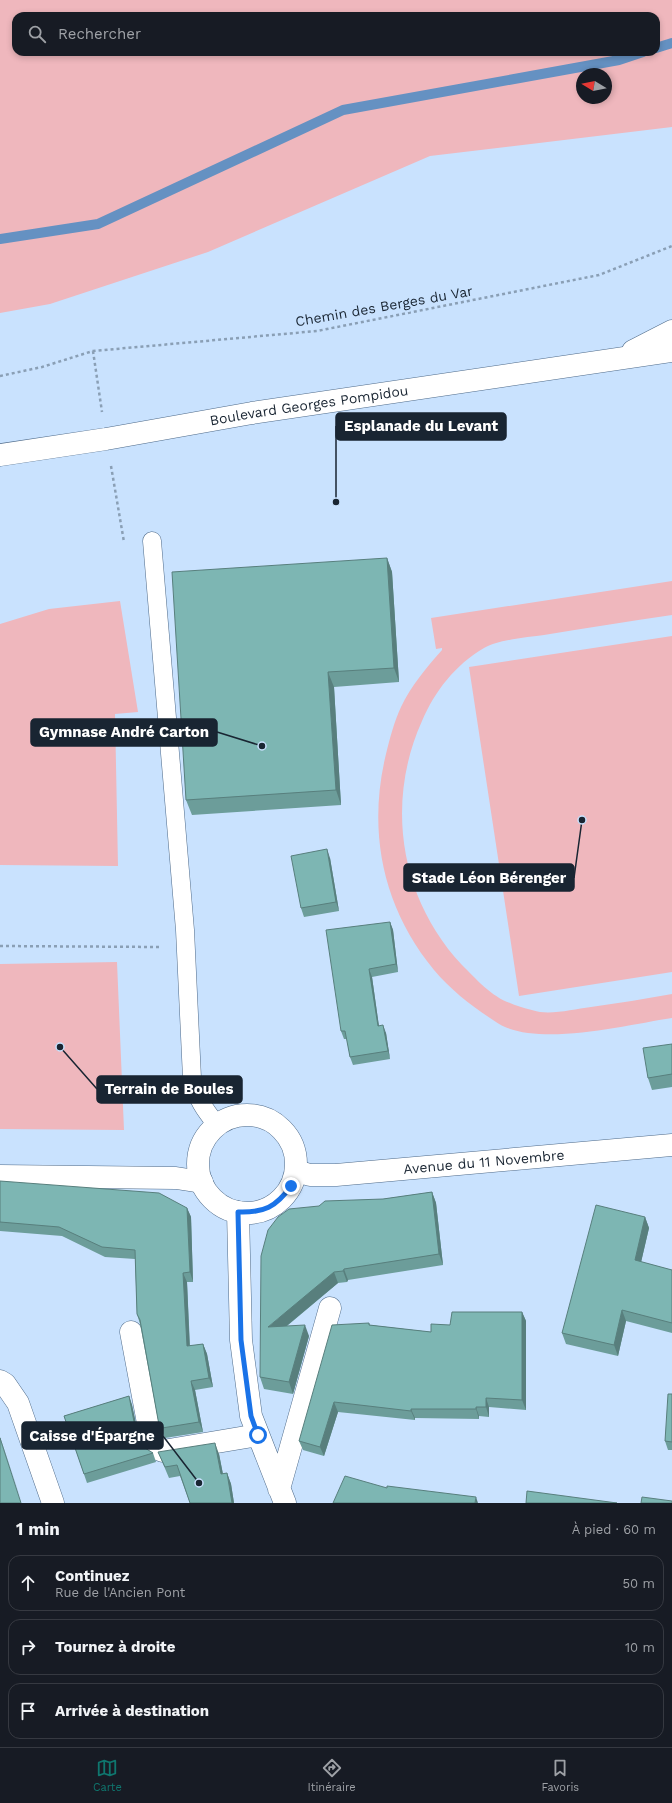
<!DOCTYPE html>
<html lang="fr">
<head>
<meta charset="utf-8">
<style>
	:root { --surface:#171b24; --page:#20242c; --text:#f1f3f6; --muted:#9ea1a6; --line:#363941; --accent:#0f766e }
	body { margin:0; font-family:"Work Sans",sans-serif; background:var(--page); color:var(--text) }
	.compass { position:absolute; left:576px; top:68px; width:36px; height:36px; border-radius:50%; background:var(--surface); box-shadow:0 2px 6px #0003; rotate:280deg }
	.stop { position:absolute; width:12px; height:12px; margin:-9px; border:3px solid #1a73e8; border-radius:50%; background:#fff }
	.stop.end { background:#1a73e8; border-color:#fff; box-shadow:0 1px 4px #0008 }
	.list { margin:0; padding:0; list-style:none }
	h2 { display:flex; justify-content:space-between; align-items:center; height:52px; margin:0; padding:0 16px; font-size:17px }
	h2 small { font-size:13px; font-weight:400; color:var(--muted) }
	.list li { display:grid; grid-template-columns:26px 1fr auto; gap:12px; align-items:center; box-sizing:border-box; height:56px; margin:0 8px 8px; padding:0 8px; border:1px solid var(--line); border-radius:12px }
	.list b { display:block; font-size:15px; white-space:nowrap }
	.list p { margin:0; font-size:13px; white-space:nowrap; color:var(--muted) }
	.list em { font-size:13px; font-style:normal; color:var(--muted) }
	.icon { flex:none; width:22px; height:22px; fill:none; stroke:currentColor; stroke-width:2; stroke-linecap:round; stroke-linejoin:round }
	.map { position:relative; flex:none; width:672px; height:1503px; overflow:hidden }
	.search { position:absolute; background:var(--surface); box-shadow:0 2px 6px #0003; left:12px; right:12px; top:12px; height:44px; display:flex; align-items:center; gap:10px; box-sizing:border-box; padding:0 14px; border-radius:12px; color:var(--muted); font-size:15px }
	.sheet { height:244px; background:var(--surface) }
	nav { display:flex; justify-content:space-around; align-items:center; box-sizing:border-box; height:56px; border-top:1px solid var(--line); background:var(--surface); font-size:11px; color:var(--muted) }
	nav a { display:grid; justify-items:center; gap:2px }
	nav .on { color:var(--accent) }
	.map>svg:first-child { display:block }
</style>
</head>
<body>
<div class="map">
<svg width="672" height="1503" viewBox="0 0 672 1503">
	<rect width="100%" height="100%" fill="#c9e2fe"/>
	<path fill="#efb7bd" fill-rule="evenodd" d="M0,0H672V127L430,156L208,252L50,304L0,313ZM16,16H656V52H16ZM582,74H606V98H582Z
		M672,581V615C629,621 587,628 544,635C528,637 497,640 484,648C455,665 435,691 422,721C385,803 400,899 462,965C475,978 492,997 510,1003C519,1007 531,1010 540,1012C556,1014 575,1009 591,1007C618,1003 645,999 672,994V1018C626,1025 548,1045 505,1027C500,1025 495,1021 490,1018C469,1004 450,989 434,970C383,908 367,832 386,754C390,738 394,722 401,707C411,686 426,668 442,650V648L436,649L431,618Z
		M120,601L138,712L115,714L118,866L0,865V624L49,609Z
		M672,636V972L519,996L469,667Z
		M117,962L124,1130L0,1129V964Z"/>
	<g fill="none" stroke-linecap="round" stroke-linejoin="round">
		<path stroke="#6591c2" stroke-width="10" d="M656,48L672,43
			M0,239L98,224L343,110L619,60L643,52"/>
		<defs>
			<path id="lane" d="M152,541L185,930L192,1078C197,1099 204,1109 217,1125"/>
			<path id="street" d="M238,1212L241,1340L251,1416L285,1503
				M131,1332L151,1439L158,1449L163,1451L258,1435
				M0,1381L5,1384L18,1403L53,1503
				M279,1489L330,1308"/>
			<g id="secondary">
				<path d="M633,351L672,331"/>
				<path id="s1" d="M0,455L106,439L252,413L672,351"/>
				<circle cx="247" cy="1164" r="49"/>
				<path id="s2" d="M296,1171L310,1175H336L672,1145"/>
				<path d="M0,1176L176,1178L202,1182"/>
			</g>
		</defs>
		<use href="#lane" stroke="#4e6a89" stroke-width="19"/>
		<use href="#street" stroke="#4e6a89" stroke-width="23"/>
		<use href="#secondary" stroke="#4e6a89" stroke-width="23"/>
		<path stroke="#8a9fb5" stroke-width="2.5" stroke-dasharray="3 3" stroke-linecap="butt" d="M93,351L102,412
			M0,376L42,367L93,351L317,331L599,275L672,246
			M111,466L124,542
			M0,946L160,947"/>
		<use href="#lane" stroke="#fff" stroke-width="18"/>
		<use href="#street" stroke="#fff" stroke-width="22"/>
		<use href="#secondary" stroke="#fff" stroke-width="22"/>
	</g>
	<path fill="#6c9d9a" d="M387,558L392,572L399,682L334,687L341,805L192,815L186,800Z
		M330,858L339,911L304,917L301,908Z
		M390,922L393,930L398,972L372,977L379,1026L386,1033L390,1059L353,1065L350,1057L347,1039H344L341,1031Z
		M672,1044V1087L652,1090L648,1078Z
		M0,1181L187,1208L191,1217L193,1282H187L190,1346L203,1344L207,1354L213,1387L195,1390L203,1432L165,1438L163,1434L159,1425L140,1324L137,1314L135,1259L105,1257L62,1236L0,1231Z
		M432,1192L436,1203L443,1265L348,1280L347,1282L338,1283L287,1326L309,1336L293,1394L264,1389L260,1377L319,1206L383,1199Z
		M645,1217L649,1228L641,1262L672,1270V1333L626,1321L618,1356L566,1344L562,1333Z
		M522,1312L526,1321V1410L489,1407V1417L479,1416V1419L415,1418V1420L338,1412L324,1456L303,1450L299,1441L369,1323L370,1325L431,1332L450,1325Z
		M672,1394V1450H668L665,1441Z
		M129,1396L132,1405L139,1440L145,1448L153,1453L156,1462L87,1483L64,1416Z
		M158,1452L219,1454L223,1474L227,1473L231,1484L234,1503H190L180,1476L169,1478Z"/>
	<path fill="#587f7d" d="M387,558L392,572L399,682L394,668Z
		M328,672L334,687L341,805L336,790Z
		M327,849L330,858L339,911L336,902Z
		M390,922L393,930L398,972L396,964Z
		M369,969L372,977L380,1034L378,1026Z
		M383,1025L386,1033L390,1059L388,1051Z
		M432,1192L436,1203L443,1265L439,1254Z
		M187,1208L191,1217L193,1282L190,1272Z
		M645,1217L649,1228L639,1271L635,1260Z
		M344,1269L348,1280L347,1282L343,1271Z
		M334,1272L338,1283L272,1338L268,1327Z
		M183,1273L187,1282L190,1355L187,1346Z
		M622,1310L626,1321L618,1356L614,1345Z
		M522,1312L526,1321V1410L522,1400Z
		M305,1325L309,1336L293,1394L289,1382Z
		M203,1344L207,1354L213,1387L209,1378Z
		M191,1381L195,1390L203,1432L199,1422Z
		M129,1396L132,1405L141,1446L137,1437Z
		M486,1398L489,1407V1417L486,1407Z
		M334,1402L338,1412L324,1456L320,1447Z
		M476,1407L479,1416V1419L476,1409Z
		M411,1409L415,1418V1420L411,1411Z
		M0,1437L22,1503L0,1438Z
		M215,1443L219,1454L225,1485L221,1474Z
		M227,1473L231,1484L234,1503H232Z
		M476,1497L478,1503H475Z"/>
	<path fill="#7db6b3" stroke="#587f7d" d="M387,558L394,668L328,672L336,790L186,800L172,572Z
		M327,849L336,902L301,908L291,856Z
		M390,922L396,964L369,969L378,1026L383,1025L388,1051L350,1057L345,1031H341L326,930Z
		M672,1044V1074L648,1078L643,1048Z
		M0,1181L159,1193L187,1208L190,1272L183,1273L187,1346L203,1344L209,1378L191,1381L199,1422L162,1428L159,1425L140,1320L137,1314L135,1250L102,1247L59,1227L0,1222Z
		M432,1192L439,1254L344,1269L343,1271L334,1272L268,1327L305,1325L289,1382L260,1377L261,1256L268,1230L278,1217L289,1209L319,1206L325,1201L383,1199Z
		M596,1205L645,1217L635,1260L672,1270V1323L622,1310L614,1345L562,1333Z
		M452,1312H522V1400L486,1398V1407H476V1409H411V1411L334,1402L320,1447L299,1441L332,1325L369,1323V1325L431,1332V1324L450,1325Z
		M668,1394H672V1442L665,1441Z
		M129,1396L137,1437L145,1448L153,1453L84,1474L64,1416Z
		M0,1438L21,1503H0Z
		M215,1443L221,1474L227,1473L232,1503H190L177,1465L165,1467L158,1452Z
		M345,1476L387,1488V1486L476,1497L475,1503H333Z
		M527,1491L617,1503H526Z
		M642,1497L672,1501V1503H641Z"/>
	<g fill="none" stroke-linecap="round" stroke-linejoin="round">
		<path stroke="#1a73e8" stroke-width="5" d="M258,1435L251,1416L241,1340L238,1212C264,1213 276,1207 291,1186"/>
	</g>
	<g text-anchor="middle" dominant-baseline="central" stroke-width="4" stroke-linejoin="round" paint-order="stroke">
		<g font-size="14" fill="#192532" stroke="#c9e2fe">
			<text transform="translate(384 306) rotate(-10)">Chemin des Berges du Var</text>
			<text stroke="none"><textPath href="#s1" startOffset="313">Boulevard Georges Pompidou</textPath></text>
			<text stroke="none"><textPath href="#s2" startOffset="189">Avenue du 11 Novembre</textPath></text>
		</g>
	</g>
	<path fill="none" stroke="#192532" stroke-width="1.5" d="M336 502L336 426M262 746L217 732M582 820L574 878M60 1047L97 1089M199 1483L163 1436"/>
	<g fill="#192532" stroke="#c9e2fe" stroke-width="1.5">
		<circle cx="336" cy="502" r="4"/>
		<circle cx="262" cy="746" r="4"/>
		<circle cx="582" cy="820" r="4"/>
		<circle cx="60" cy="1047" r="4"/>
		<circle cx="199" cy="1483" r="4"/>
	</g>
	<g fill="#192532" stroke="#192532" stroke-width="1.5">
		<rect x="336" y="413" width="170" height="27" rx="4"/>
		<rect x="31" y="719" width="186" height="27" rx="4"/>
		<rect x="404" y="864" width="170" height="27" rx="4"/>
		<rect x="97" y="1076" width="145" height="27" rx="4"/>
		<rect x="22" y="1422" width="141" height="27" rx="4"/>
	</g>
	<g font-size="15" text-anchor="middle" font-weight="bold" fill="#fff">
		<text x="421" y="431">Esplanade du Levant</text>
		<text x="124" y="737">Gymnase André Carton</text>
		<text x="489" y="883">Stade Léon Bérenger</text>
		<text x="169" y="1094">Terrain de Boules</text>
		<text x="92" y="1441">Caisse d'Épargne</text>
	</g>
</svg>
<svg class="compass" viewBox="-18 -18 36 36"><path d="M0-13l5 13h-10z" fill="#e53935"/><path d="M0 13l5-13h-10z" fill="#9ea1a6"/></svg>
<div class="stop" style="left:258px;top:1435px"></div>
<div class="stop end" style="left:291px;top:1186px"></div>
<div class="search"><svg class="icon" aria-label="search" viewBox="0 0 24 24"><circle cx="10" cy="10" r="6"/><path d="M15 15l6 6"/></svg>Rechercher</div>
</div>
<section class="sheet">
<h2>1 min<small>À pied · 60 m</small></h2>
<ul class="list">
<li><svg class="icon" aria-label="ahead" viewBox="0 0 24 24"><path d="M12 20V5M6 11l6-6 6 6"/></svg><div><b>Continuez</b><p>Rue de l'Ancien Pont</p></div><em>50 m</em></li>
<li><svg class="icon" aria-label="right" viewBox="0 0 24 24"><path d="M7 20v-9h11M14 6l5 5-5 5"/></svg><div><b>Tournez à droite</b></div><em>10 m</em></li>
<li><svg class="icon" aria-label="arrive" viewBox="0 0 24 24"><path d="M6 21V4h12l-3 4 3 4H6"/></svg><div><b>Arrivée à destination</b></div></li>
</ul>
</section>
<nav>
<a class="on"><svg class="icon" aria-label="map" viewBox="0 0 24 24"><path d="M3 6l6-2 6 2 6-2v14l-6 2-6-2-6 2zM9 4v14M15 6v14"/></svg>Carte</a>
<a><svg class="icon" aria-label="directions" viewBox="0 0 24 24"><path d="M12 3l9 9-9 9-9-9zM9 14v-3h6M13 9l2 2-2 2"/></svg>Itinéraire</a>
<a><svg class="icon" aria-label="saved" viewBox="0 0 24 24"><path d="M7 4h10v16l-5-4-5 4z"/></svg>Favoris</a>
</nav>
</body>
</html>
